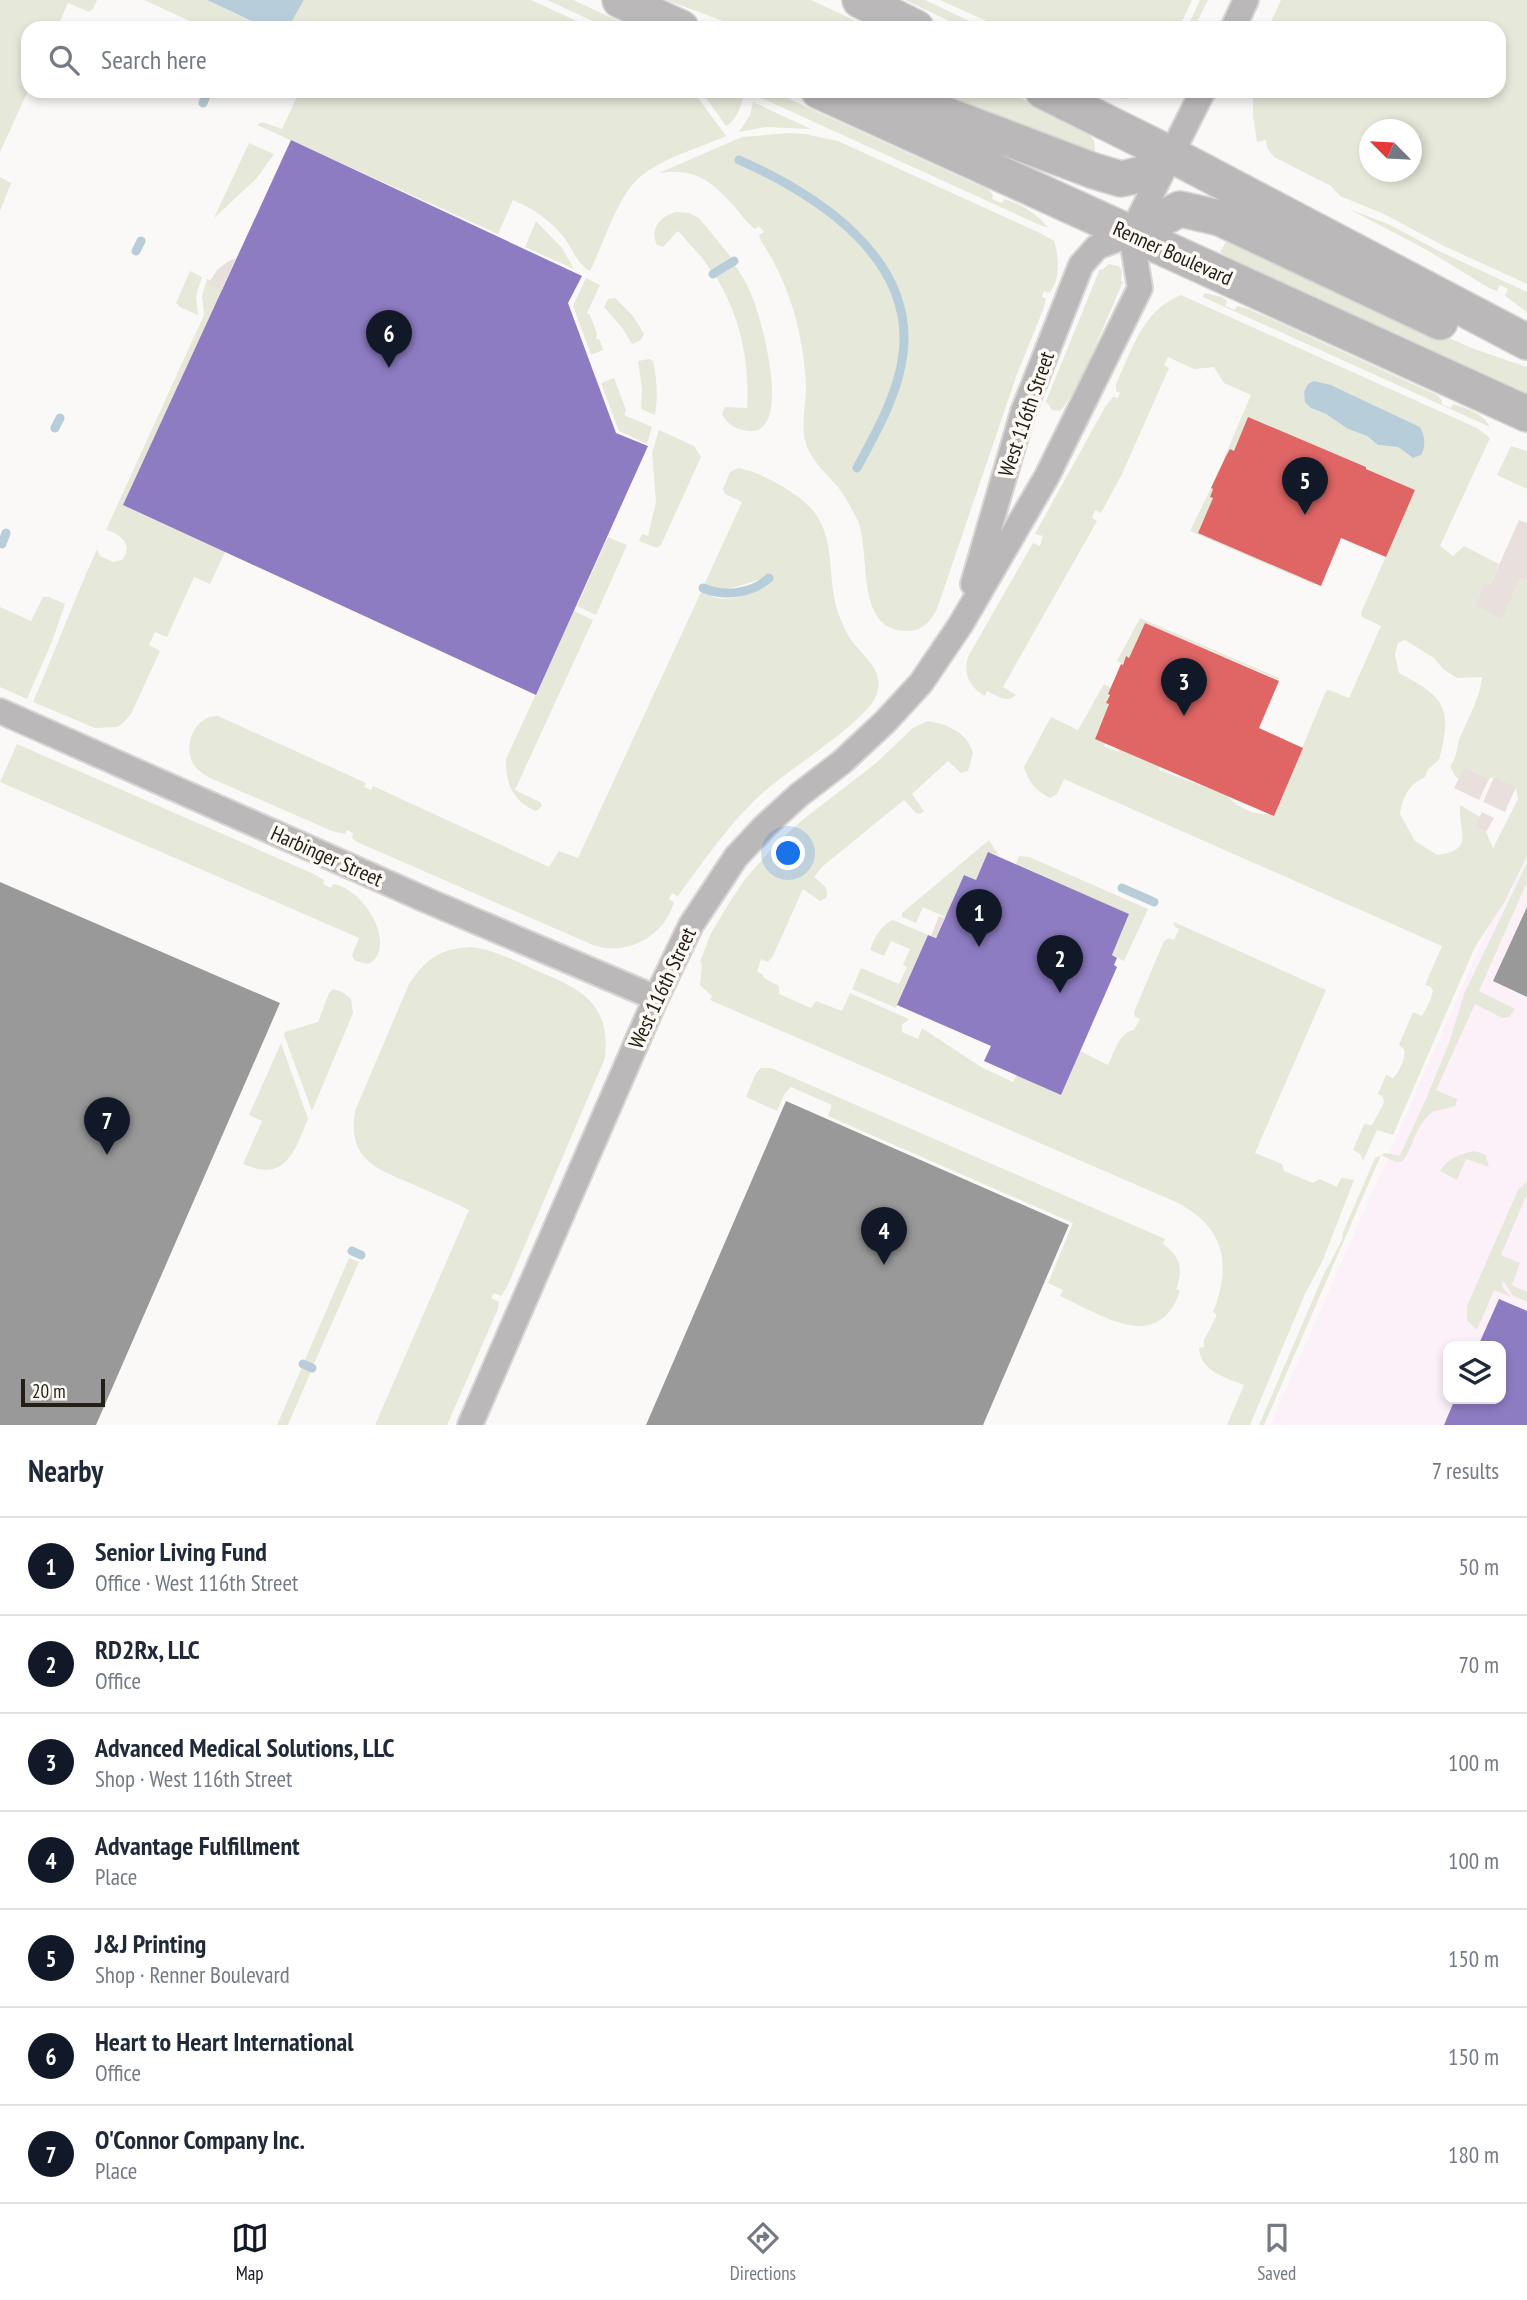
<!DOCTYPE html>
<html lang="en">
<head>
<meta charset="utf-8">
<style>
	:root { --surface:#fff; --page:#f2f2f3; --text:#1f2937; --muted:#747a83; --line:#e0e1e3; --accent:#111827 }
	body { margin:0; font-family:"PT Sans Narrow",sans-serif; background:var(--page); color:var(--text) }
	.controls { position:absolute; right:21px; bottom:21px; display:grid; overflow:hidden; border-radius:14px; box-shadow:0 4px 10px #0003 }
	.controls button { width:63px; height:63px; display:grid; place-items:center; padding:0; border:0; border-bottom:2px solid var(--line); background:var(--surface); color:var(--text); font:35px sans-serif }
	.compass { position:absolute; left:1359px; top:119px; width:63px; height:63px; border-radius:50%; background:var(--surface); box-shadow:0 4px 10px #0003; rotate:294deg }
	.scale { position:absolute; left:21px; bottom:18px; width:84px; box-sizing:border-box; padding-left:7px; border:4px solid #252017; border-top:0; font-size:19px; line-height:24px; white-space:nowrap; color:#252017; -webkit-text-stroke:5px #fdfaf5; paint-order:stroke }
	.you { position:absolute; left:789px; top:854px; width:24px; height:24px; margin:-18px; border:5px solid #fff; border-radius:50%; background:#1a73e8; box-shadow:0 0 0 10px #1a73e833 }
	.badge { display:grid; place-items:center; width:46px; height:46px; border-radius:50%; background:var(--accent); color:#fff; font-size:23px; font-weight:700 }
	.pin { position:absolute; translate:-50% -58px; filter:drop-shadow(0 2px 4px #0008) }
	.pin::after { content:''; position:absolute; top:37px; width:24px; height:21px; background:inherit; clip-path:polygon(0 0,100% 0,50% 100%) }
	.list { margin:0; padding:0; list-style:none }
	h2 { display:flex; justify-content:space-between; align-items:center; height:91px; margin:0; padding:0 28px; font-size:30px }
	h2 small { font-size:23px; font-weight:400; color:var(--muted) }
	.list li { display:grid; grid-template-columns:46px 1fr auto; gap:21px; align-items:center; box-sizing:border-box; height:98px; padding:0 28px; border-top:2px solid var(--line) }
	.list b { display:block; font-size:26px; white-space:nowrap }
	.list p { margin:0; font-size:23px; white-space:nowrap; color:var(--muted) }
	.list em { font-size:23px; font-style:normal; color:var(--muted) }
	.icon { flex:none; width:38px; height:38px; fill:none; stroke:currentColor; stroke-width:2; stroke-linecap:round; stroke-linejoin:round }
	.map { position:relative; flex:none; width:1527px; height:1425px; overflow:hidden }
	.search { position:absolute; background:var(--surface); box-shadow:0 4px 10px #0003; left:21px; right:21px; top:21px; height:77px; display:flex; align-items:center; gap:18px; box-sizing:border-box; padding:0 24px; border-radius:21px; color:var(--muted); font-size:26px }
	.sheet { height:777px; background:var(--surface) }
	nav { display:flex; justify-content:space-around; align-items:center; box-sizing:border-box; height:98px; border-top:2px solid var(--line); background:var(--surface); font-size:19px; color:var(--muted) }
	nav a { display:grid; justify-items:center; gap:4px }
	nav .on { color:var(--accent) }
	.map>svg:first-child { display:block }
</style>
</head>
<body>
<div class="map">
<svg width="1527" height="1425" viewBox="0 0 1527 1425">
	<rect width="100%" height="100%" fill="#fbf9f7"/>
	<path fill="#fcf1f9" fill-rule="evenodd" d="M1527,839V1425H1270ZM1448,1346H1501V1399H1448Z"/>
	<path fill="#e6e8da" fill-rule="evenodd" d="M0,0H97L93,9L89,12L68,3L57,28H28V91L0,152Z
		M144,0H207L265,28H205Z
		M304,0H531L592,28H288Z
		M547,0H573L634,28H608Z
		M666,0H811L871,28H742Z
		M905,0H925L984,28H964Z
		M940,0H1192L1179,28H1002Z
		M1200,0H1208L1194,28H1187Z
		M1281,0H1527V284L1444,246L1384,214L1340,196L1331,186L1274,157L1267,148L1266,140L1257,142L1253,116V91H1499V28H1268ZM1370,130H1412V172H1370Z
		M286,91H693L726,136C698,149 654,160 634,183C616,202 602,247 590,271C577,264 573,249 563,236C549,219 533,209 513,200L498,234L257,125L262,122L282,129L297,97Z
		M701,91H729L743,97C741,108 736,120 726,126Z
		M746,91H759L768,97L771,92L785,97L989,190L993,195L992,199L1002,203L1004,199C1022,204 1035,213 1048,227L1042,226Z
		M915,91H1006L1074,123L1087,131L1094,141L1095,150L1092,153Z
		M1091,91H1133V98C1117,99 1106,98 1091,91Z
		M753,102L811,129L766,127L739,132L750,115Z
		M789,133L805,134L838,141L1040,233L1054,241C1059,257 1061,280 1049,293L1044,291L1042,297L1046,299L1043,310L1017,374L937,609C930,623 921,632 905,631C853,629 872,550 857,519C851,508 846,497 838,487C825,472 810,460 805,440C801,423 806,404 806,387C804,336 790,284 761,241L759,235L764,232L759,226L755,229C747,223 742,216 736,208C712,182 696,167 659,173L742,137Z
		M249,143L274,154L257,178L214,218Z
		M0,177L11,183L0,211Z
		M1349,209L1388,224L1441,252L1527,292V312L1505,296L1508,289L1500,285L1497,291L1489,288L1427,250Z
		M677,212L689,213L699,218L731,257L711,271L703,259L678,231L663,247L657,245C649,229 661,215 677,212Z
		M536,221L562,248L574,269L525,247Z
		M1229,236L1440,334L1474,349L1527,367V395L1226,256L1220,252Z
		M1109,264L1118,266L1122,270L1121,281L1123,282C1112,306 1075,399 1060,411L1052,410L1046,401L1100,269L1102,270Z
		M735,265C742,276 749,287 753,299C762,321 796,444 743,430C733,428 727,423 722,414L725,407L747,408C750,362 740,316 716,277Z
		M190,271L202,277L196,296L198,315L180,307L176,303Z
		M586,278L600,285L587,313L590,315L597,334L596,338L600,340L603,350L591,355L573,306Z
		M207,279L224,287L225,552L210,584L194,577L167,637L155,632L149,645L160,651L131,714L123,723L117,727L95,728L33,702C55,651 74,600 97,549L100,556L113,562L122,560C134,545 121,534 106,530L204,315L202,296Z
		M1205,293L1222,297L1227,301L1225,306L1235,310L1237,306L1249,309L1437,395L1442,400L1441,404L1451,408L1453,404C1468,409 1483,413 1490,427L1203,297Z
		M1181,295L1477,428L1490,438L1440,546L1453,556L1464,546L1499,564L1490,585L1485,584L1475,606L1501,618L1520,578L1527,581V856L1505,901L1475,947L1393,1135L1377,1130L1363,1161L1360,1154L1353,1150L1364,1124L1372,1125L1384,1103L1383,1097L1378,1094L1386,1075L1393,1078C1400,1071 1406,1058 1404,1049L1399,1045L1413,1012L1422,1016L1430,1001L1433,991L1431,987L1425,985L1442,946L1064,779L1057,794L1050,798C1036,791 1028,782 1024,767L1051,717L1078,730L1104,684L1111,688L1107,702L1109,704L1095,738L1105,743L1104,746L1118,752L1119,749L1159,766V770L1227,795C1231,802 1248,812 1257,813C1263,815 1267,813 1274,815L1326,691L1329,690L1349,698L1381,626L1362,617L1361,613L1415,490L1366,469V467L1248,418L1234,451L1230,449L1226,458H1224L1251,395L1224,383L1214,367L1194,369L1168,357L1164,365L1169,368L1122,474L1101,513L1095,510L1092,518L1097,521L1003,687L1016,695C1006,704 998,696 987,691L985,696C969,687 962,672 969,655L1033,543L1040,546L1043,536L1035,534L1105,407L1113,397L1118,398L1120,393L1116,391V384C1133,348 1142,311 1181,295ZM1331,385L1420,427L1421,455L1413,458L1398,447L1378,445L1367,436L1348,429L1326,414L1311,408ZM1405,640L1434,658L1443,669L1457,678L1482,677C1480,698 1469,716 1461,735C1456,745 1458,757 1450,766L1455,776L1459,779L1465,767L1489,779L1494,777L1516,788L1518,799L1493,848L1486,832L1475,826L1480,817L1460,805C1458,831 1476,850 1437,855L1415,841L1400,814C1403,797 1409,784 1425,777L1428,769L1439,760C1453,708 1445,697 1399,673L1395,654L1398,643Z
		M615,298L633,316L644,334L641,340L632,344L623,329L604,307L608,299Z
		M649,359L653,361C657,379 658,397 655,415L641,409L642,389L638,361Z
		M614,378L626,410L624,415L652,427L647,444L619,431L601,383Z
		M659,430L694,446L701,457L661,545L657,548L639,541L642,534L648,536L656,502L652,453Z
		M1511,446L1527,451V489L1497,475Z
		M738,468C760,471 802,495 815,513C838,546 825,584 841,620C845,630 850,640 857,647C870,662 886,676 875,698C863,723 791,768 766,790C729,823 707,857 678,896L672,893L669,899L674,902C665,936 626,957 593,945L357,842L352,838L353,833L347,830L345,834L332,831L208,777C200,772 192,766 190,756C186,738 198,715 218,716L366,783L364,787L371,790L373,786L549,867L559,851L578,858L702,590C707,592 711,597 717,598C733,601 756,593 769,584L770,579L768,578C746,581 727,596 704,585L742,502L725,494L723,489L730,472Z
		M1211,488L1213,489L1210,496L1213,498L1198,533L1319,585L1311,583L1190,531Z
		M608,537L627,545L596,615L577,606Z
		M43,597H49L65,604L53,639L27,699L0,687V607L31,621Z
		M574,611L593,620L515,790L540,802L542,806L536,811C513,802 505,782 506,759Z
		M1140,618L1279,678V680L1145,623L1129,658L1126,657L1123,664L1117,661Z
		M927,721C946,723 968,733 973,753L968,771L961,773L948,761L912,794L924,811L920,814L916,813L904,800L823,866L814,877C822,884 830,887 826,898L820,901L803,889L773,956L768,962L761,959L757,972L762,974L764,978L779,986V994L811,1008L816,1001L842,1011L850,993L909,1019L902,1025V1032L918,1039L922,1028L981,1067L1013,1082L1017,1075L1060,1095L1080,1051L1108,1065C1114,1053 1120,1031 1134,1030L1140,1019L1135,1017L1134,1012L1164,941L1169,938L1174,940L1179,929L1175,927L1174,922L1326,990L1255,1153L1282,1164L1284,1171L1313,1183L1320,1179L1337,1187L1341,1178L1354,1180L1322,1262L1305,1294L1250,1425H1227L1244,1385C1225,1377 1201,1372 1199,1348L1204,1347V1340L1216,1317V1314L1213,1312C1232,1264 1225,1227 1176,1202L710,1000L712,996L700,985L702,964L700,962L711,933L731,900L746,878L777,843L801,821L875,764L913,728Z
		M17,744L314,874L324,880L323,884L331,888L333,884C362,887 399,945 369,964L355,961L352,955L359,938L0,782Z
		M989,840L999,856L988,852L976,880L964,875L945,917L923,907L916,923L902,917V913Z
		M1019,856L1029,857L1148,909L1124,961L1112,955L1129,914L1016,864Z
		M1527,863V882L1479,991L1515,1009L1509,1017L1502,1018L1475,1004L1436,1090L1457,1099L1456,1105C1449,1110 1438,1108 1430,1114C1416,1125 1413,1148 1402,1162H1396L1381,1155L1264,1425H1259L1323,1276L1342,1240L1343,1232L1375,1158L1385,1153L1399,1156L1402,1151L1426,1099L1449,1043L1464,994Z
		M893,920L928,935L896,1008L852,989L861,968L899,984L907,967L903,965L910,949L891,941L884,956L870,950C874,938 881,925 893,920Z
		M471,947C492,949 511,959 531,968C577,988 611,999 605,1058L507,1287L501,1296L494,1293L491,1298L499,1302L498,1309L447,1425H375L469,1210C450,1200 429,1192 410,1183C372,1167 348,1158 355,1111L409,984C427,958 439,949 471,947Z
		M333,989L342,992L351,999L353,1013L312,1111L284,1035L285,1032L318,1022L329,993Z
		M281,1043L308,1119C294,1152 286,1183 243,1164L262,1121L249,1115Z
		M761,1068H771L1165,1239L1163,1244C1180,1256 1184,1269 1176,1289L1180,1291C1158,1355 1102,1315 1060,1296L1063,1290L1048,1283L1073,1223L828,1116L832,1105L791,1087L785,1093L777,1111L746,1097L756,1073Z
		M1475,1151L1486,1155L1489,1167L1466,1159L1457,1180L1440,1171C1447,1159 1461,1153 1475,1151Z
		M1527,1181V1194L1501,1255L1520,1263L1512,1285L1527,1292V1302L1512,1295L1504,1282H1502L1503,1288L1511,1297L1494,1290L1477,1330L1467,1320V1306L1518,1190Z
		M349,1258L359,1262L313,1366L304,1362Z
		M303,1365L312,1369L288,1425H277Z"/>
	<path fill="#b7ceda" d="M207,0H304L288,28H266Z
		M1314,381L1331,385L1420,427C1425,436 1426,446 1421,455L1413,458L1398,447L1378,445L1367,436L1348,429L1326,414L1311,408L1305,402L1304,392L1308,384Z"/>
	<path fill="#e06666" d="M1248,417L1366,467V469L1415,490L1386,557L1341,538L1321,586L1198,533L1213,498L1210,497L1213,489L1211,488L1225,458L1230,449L1234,451Z
		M1145,623L1279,681L1259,728L1303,748L1274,816L1095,739L1109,704L1106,703L1110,695L1108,694L1121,664L1123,665L1126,656L1129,658Z"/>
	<path fill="#8e7cc3" d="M291,140L582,276L568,303L616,433L648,446L536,695L123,505Z
		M988,852L1129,914L1112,955L1117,958L1114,965L1117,967L1061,1095L984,1061L991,1046L897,1005L928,935L936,938L964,875L976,880Z
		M1499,1299L1527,1311V1425H1444L1455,1399H1501V1346H1478Z"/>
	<path fill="#999" d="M0,882L280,1003L96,1425H0Z
		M1527,907V997L1493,981Z
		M786,1101L1069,1225L983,1425H646Z"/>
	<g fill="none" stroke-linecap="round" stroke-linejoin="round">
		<path stroke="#b7ceda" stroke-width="9" d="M203,103L207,93
			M739,160C816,194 915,257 903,354C898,395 876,432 857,468
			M136,251L141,241
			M713,274L734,261
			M55,428L60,418
			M2,544L6,533
			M703,588C724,597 752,594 769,578
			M1122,888L1154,902
			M352,1251L361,1255
			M303,1364L312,1368"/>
	</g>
	<path fill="#e9e0de" d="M236,258L222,290L208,284L217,270L227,262Z
		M1519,520L1527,523V581L1520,578L1502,619L1475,606L1485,583L1490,585Z
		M1465,767L1489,779L1479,800L1454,788Z
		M1494,777L1516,787L1505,812L1483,802Z
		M1482,812L1494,818L1486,832L1475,826Z
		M939,916L945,918L936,938L931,936Z"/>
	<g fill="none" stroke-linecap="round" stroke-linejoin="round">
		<defs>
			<path id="minor" d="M1233,28L1246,0
				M973,584L1023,412L1081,265L1097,247L1131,234
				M0,711L426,900L656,998
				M470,1425L656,998L691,925L736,857L765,826L799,795L842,762L885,722L921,683L961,624L1047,476L1140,288L1131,234L1203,91"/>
			<path id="secondary" d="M620,0L681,28
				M860,0L916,28
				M819,91L1527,414
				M883,91L1094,171L1121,179L1143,174L1172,155
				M1043,91L1172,155L1527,342
				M1131,234L1180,209L1220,218L1440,322"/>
		</defs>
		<use href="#minor" stroke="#d8d6d4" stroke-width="28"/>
		<use href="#secondary" stroke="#d8d6d4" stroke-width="38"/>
		<use href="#minor" stroke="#bbb8ba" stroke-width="24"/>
		<use href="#secondary" stroke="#bab8b8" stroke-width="35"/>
	</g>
	<g text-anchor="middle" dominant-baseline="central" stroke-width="7" stroke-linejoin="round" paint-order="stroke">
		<g font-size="21" fill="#252017" stroke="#fdfaf5">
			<text transform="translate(1173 253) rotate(24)">Renner Boulevard</text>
			<text transform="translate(1026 414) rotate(-71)">West 116th Street</text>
			<text transform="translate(327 856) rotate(24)">Harbinger Street</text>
			<text transform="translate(662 988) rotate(-65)">West 116th Street</text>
		</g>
	</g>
</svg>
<div class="controls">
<button><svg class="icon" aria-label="layers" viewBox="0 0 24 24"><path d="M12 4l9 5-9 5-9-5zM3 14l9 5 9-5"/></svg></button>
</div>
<svg class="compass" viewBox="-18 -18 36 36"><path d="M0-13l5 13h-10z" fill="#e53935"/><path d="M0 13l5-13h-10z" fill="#747a83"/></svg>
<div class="scale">20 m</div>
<div class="you"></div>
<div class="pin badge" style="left:979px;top:947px">1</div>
<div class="pin badge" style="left:1060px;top:993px">2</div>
<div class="pin badge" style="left:1184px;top:716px">3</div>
<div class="pin badge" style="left:884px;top:1265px">4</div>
<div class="pin badge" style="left:1305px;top:515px">5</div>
<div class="pin badge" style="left:389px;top:368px">6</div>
<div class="pin badge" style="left:107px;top:1155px">7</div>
<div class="search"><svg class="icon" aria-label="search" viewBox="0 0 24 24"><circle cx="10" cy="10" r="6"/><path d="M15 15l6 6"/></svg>Search here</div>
</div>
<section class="sheet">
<h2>Nearby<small>7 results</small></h2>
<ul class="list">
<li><span class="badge">1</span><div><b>Senior Living Fund</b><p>Office · West 116th Street</p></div><em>50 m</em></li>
<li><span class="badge">2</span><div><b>RD2Rx, LLC</b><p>Office</p></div><em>70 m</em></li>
<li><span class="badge">3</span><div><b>Advanced Medical Solutions, LLC</b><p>Shop · West 116th Street</p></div><em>100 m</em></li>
<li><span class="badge">4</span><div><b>Advantage Fulfillment</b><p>Place</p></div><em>100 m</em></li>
<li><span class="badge">5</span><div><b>J&amp;J Printing</b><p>Shop · Renner Boulevard</p></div><em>150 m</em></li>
<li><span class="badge">6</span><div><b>Heart to Heart International</b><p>Office</p></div><em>150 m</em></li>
<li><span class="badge">7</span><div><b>O'Connor Company Inc.</b><p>Place</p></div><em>180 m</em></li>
</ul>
</section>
<nav>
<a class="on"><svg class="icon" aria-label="map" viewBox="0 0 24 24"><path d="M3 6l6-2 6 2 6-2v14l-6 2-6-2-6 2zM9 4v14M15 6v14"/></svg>Map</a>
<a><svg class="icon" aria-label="directions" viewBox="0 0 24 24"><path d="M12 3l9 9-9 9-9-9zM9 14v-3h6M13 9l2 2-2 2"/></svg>Directions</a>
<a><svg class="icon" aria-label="saved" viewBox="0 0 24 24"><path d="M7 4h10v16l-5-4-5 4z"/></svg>Saved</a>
</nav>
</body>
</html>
